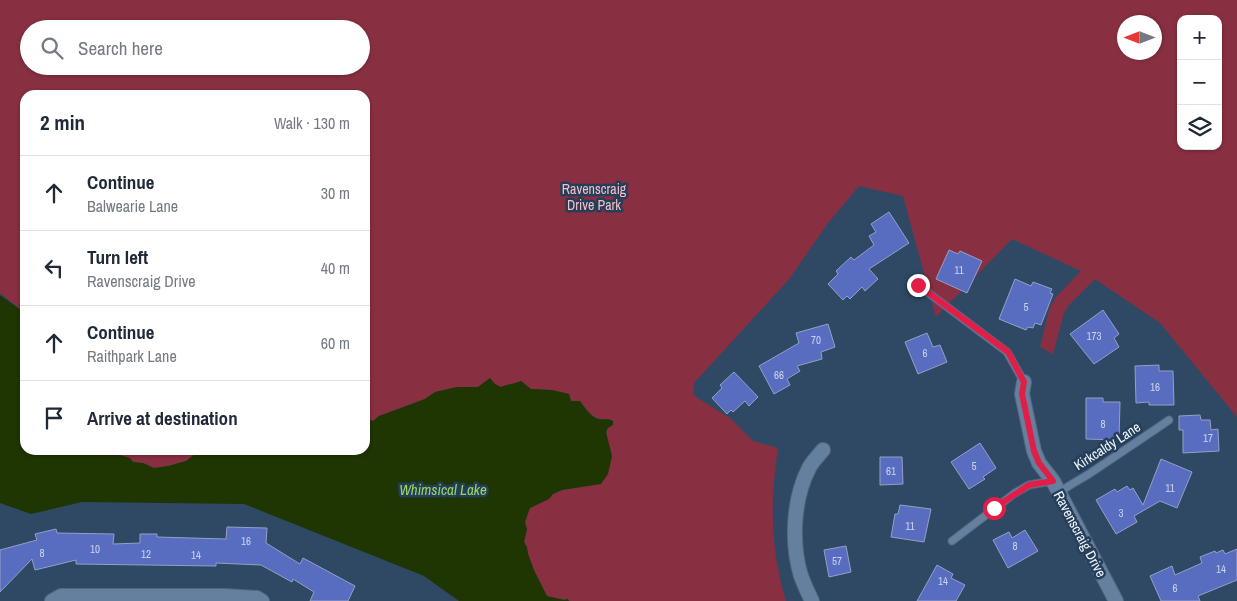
<!DOCTYPE html>
<html lang="en">
<head>
<meta charset="utf-8">
<style>
	:root { --surface:#fff; --page:#f6f6f7; --text:#1f2937; --muted:#747a83; --line:#e0e1e3 }
	body { margin:0; font-family:"Archivo Narrow",sans-serif; background:var(--page); color:var(--text) }
	.controls { position:absolute; right:15px; top:15px; display:grid; overflow:hidden; border-radius:10px; box-shadow:0 1px 4px #0004 }
	.controls button { width:45px; height:45px; display:grid; place-items:center; padding:0; border:0; border-bottom:1px solid var(--line); background:var(--surface); color:var(--text); font:25px sans-serif }
	.compass { position:absolute; left:1117px; top:15px; width:45px; height:45px; border-radius:50%; background:var(--surface); box-shadow:0 1px 4px #0004; rotate:270deg }
	.stop { position:absolute; width:15px; height:15px; margin:-11px; border:4px solid #e11d48; border-radius:50%; background:#fff }
	.stop.end { background:#e11d48; border-color:#fff; box-shadow:0 1px 5px #0008 }
	.list { margin:0; padding:0; list-style:none }
	h2 { display:flex; justify-content:space-between; align-items:center; height:65px; margin:0; padding:0 20px; font-size:21px }
	h2 small { font-size:16px; font-weight:400; color:var(--muted) }
	.list li { display:grid; grid-template-columns:32px 1fr auto; gap:15px; align-items:center; box-sizing:border-box; height:75px; padding:0 20px; border-top:1px solid var(--line) }
	.list b { display:block; font-size:19px; white-space:nowrap }
	.list p { margin:0; font-size:16px; white-space:nowrap; color:var(--muted) }
	.list em { font-size:16px; font-style:normal; color:var(--muted) }
	.icon { flex:none; width:28px; height:28px; fill:none; stroke:currentColor; stroke-width:2; stroke-linecap:round; stroke-linejoin:round }
	.map { position:relative; flex:none; width:1237px; height:601px; overflow:hidden }
	.search { position:absolute; background:var(--surface); box-shadow:0 1px 4px #0004; left:20px; top:20px; width:350px; height:55px; display:flex; align-items:center; gap:12px; box-sizing:border-box; padding:0 18px; border-radius:28px; color:var(--muted); font-size:19px }
	.panel { position:absolute; background:var(--surface); box-shadow:0 1px 4px #0004; left:20px; top:90px; width:350px; height:365px; border-radius:15px }
	.map>svg:first-child { display:block }
</style>
</head>
<body>
<div class="map">
<svg width="1237" height="601" viewBox="0 0 1237 601">
	<rect width="100%" height="100%" fill="#2f4965"/>
	<path fill="#883042" fill-rule="evenodd" d="M0,0H1237V417L1160,323L1095,279L1069,305L1064,313L1053,354L1040,347L1050,307L1057,296L1081,271L1012,239L936,317L903,196L859,186L828,223L790,278L694,383L693,395L731,419L753,441L778,448C770,502 770,548 786,601H569L568,599C561,600 555,597 548,597C541,588 533,569 529,557C527,552 528,547 524,542L527,529L525,522L529,509L548,499L553,494L562,490L601,484L611,451L606,436L609,419C592,420 590,413 580,401H571L569,394L552,390L531,389L521,381C514,384 508,384 501,387L495,384L490,378L478,387H457L435,392L425,399L379,416L373,421L365,418V95H25V313L0,293ZM1181,19H1218V146H1181ZM1124,22H1154V52H1124ZM29,29H361V66H29Z
		M117,450H200L186,461L168,466L154,468L143,463H137L120,455Z"/>
	<path fill="#1f3502" d="M0,295L25,313V450H117L120,455L130,458L133,462L143,463L154,468L168,466L186,461L200,450H365V418L373,421L379,416L425,399L435,392L457,387H478L490,378L495,384L501,387C508,384 514,384 521,381L531,389L552,390L569,394L571,401H580C584,407 591,417 598,419C604,420 608,418 613,421V425L608,428L606,432L612,456L608,474L601,484L562,490L553,494L549,499L530,508L525,522L527,529L524,542L527,547L528,554L534,570L547,596L564,600L568,599L569,601H459L424,576L244,504L82,502L31,514L0,503Z"/>
	<path fill="#586cc0" stroke="#94a0c6" d="M889,212L909,243L869,269L878,279L865,291L862,287L850,299L847,296L843,300L828,284L838,274L836,271L851,257L854,260L874,245L869,236L876,232L871,224Z
		M949,250L958,254L960,251L982,261L967,293L936,279Z
		M1015,279L1031,286L1033,282L1052,289L1050,293L1053,294L1041,325L1035,323L1033,328L1028,327L1026,330L999,319Z
		M1103,310L1119,334L1114,338L1119,347L1094,364L1070,334Z
		M828,324L835,347L821,352L822,359L797,366L800,371L787,379L790,385L774,394L759,366L799,343L796,333Z
		M927,333L933,347L940,345L947,362L918,374L905,342Z
		M1159,365V371H1173L1174,405H1149V402L1136,403L1135,366Z
		M734,372L758,397L749,406L745,401L733,412L731,410L727,414L712,398L722,388L720,385Z
		M1086,398H1103V402H1120L1119,440L1086,439Z
		M1200,415L1201,420H1210L1211,430L1218,429L1219,451L1183,453V430H1179V416Z
		M980,443L996,468L983,477L985,479L969,489L951,462Z
		M880,457H902L903,484L880,485Z
		M1161,459L1192,472L1177,508L1160,501L1134,516L1137,522L1116,534L1096,500L1115,489L1117,492L1127,486L1130,490L1133,488L1143,505Z
		M900,505L931,509L924,542L891,537L895,514H898Z
		M227,527L267,528L266,543L300,564L303,558L355,586L348,601H310L314,592L293,579L292,582L261,565L216,563V566L76,564V560L35,570L32,559L0,592V550L37,540L35,534L56,529L57,533L114,534L113,544L140,543V534H157V537L226,539Z
		M1025,530L1038,551L1008,568L993,540L1009,532L1012,538Z
		M846,546L851,572L829,577L824,550Z
		M1237,549V580L1198,596L1200,601H1161L1150,576L1172,566L1175,575L1202,563L1200,557L1215,551L1216,553L1223,550L1225,554Z
		M937,565L953,574L951,578L965,585L956,601H917Z"/>
	<g fill="none" stroke-linecap="round" stroke-linejoin="round">
		<defs>
			<path id="service" d="M918,285L1007,352L1024,382
				M1059,493C1070,484 1080,480 1092,472C1117,455 1143,438 1169,420
				M952,541L1015,493L1029,485L1052,481"/>
			<path id="minor" d="M1024,382L1022,394L1034,451L1039,463L1053,481L1116,601
				M52,601L61,596H224L257,598L262,601
				M812,601C808,593 804,584 801,576C791,543 793,499 809,468C812,462 818,456 823,450"/>
		</defs>
		<use href="#service" stroke="#53667b" stroke-width="9"/>
		<use href="#minor" stroke="#53667b" stroke-width="16"/>
		<use href="#service" stroke="#64809e" stroke-width="7"/>
		<use href="#minor" stroke="#64809e" stroke-width="14"/>
	</g>
	<g fill="none" stroke-linecap="round" stroke-linejoin="round">
		<path stroke="#e11d48" stroke-width="6" d="M918,285L1008,352L1024,382L1022,394L1034,451L1039,463L1053,481L1029,485L994,508"/>
	</g>
	<g text-anchor="middle" dominant-baseline="central" stroke-width="5" stroke-linejoin="round" paint-order="stroke">
		<g font-size="11" fill="#c9d3ed">
			<text x="959" y="270">11</text>
			<text x="1026" y="307">5</text>
			<text x="1094" y="336">173</text>
			<text x="816" y="340">70</text>
			<text x="925" y="353">6</text>
			<text x="779" y="375">66</text>
			<text x="1155" y="387">16</text>
			<text x="1103" y="424">8</text>
			<text x="1208" y="438">17</text>
			<text x="974" y="466">5</text>
			<text x="891" y="471">61</text>
			<text x="1170" y="488">11</text>
			<text x="1121" y="513">3</text>
			<text x="910" y="526">11</text>
			<text x="246" y="541">16</text>
			<text x="1015" y="546">8</text>
			<text x="95" y="549">10</text>
			<text x="42" y="553">8</text>
			<text x="146" y="554">12</text>
			<text x="196" y="555">14</text>
			<text x="837" y="561">57</text>
			<text x="1221" y="569">14</text>
			<text x="943" y="581">14</text>
			<text x="1175" y="588">6</text>
		</g>
		<g font-size="14" fill="#f6bec4" stroke="#253e5a">
			<text x="594" y="189">Ravenscraig<tspan x="594" dy="16">Drive Park</tspan></text>
		</g>
		<g font-size="14" fill="#eff5fc" stroke="#253e5a">
			<text transform="translate(1107 446) rotate(-33)">Kirkcaldy Lane</text>
			<text transform="translate(1080 534) rotate(62)">Ravenscraig Drive</text>
		</g>
		<g font-size="15" font-style="italic" fill="#9bd760" stroke="#253e5a">
			<text x="443" y="489">Whimsical Lake</text>
		</g>
	</g>
</svg>
<div class="controls">
<button>+</button>
<button>−</button>
<button><svg class="icon" aria-label="layers" viewBox="0 0 24 24"><path d="M12 4l9 5-9 5-9-5zM3 14l9 5 9-5"/></svg></button>
</div>
<svg class="compass" viewBox="-18 -18 36 36"><path d="M0-13l5 13h-10z" fill="#e53935"/><path d="M0 13l5-13h-10z" fill="#747a83"/></svg>
<div class="stop" style="left:994px;top:508px"></div>
<div class="stop end" style="left:918px;top:285px"></div>
<div class="search"><svg class="icon" aria-label="search" viewBox="0 0 24 24"><circle cx="10" cy="10" r="6"/><path d="M15 15l6 6"/></svg>Search here</div>
<section class="panel">
<h2>2 min<small>Walk · 130 m</small></h2>
<ul class="list">
<li><svg class="icon" aria-label="ahead" viewBox="0 0 24 24"><path d="M12 20V5M6 11l6-6 6 6"/></svg><div><b>Continue</b><p>Balwearie Lane</p></div><em>30 m</em></li>
<li><svg class="icon" aria-label="left" viewBox="0 0 24 24"><path d="M17 20v-9H6M10 6l-5 5 5 5"/></svg><div><b>Turn left</b><p>Ravenscraig Drive</p></div><em>40 m</em></li>
<li><svg class="icon" aria-label="ahead" viewBox="0 0 24 24"><path d="M12 20V5M6 11l6-6 6 6"/></svg><div><b>Continue</b><p>Raithpark Lane</p></div><em>60 m</em></li>
<li><svg class="icon" aria-label="arrive" viewBox="0 0 24 24"><path d="M6 21V4h12l-3 4 3 4H6"/></svg><div><b>Arrive at destination</b></div></li>
</ul>
</section>
</div>
</body>
</html>
